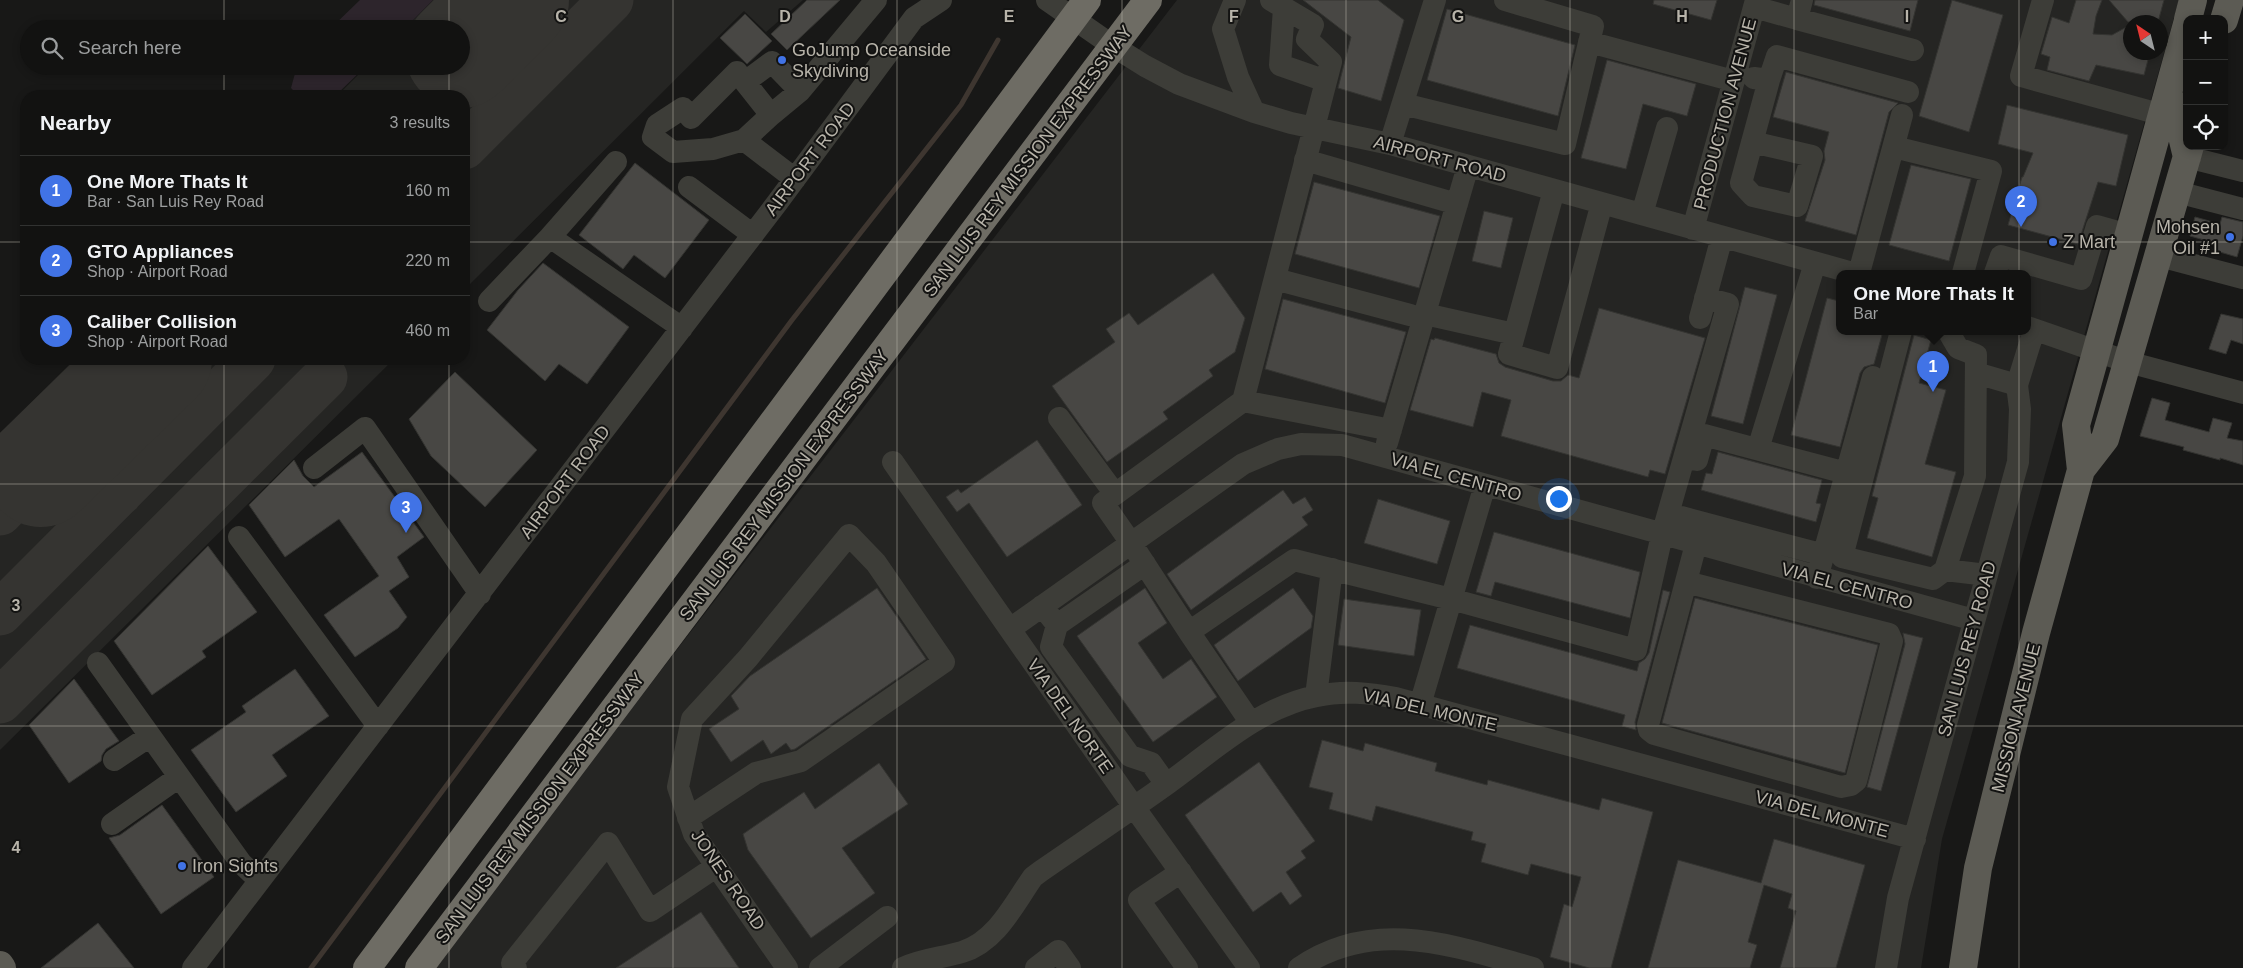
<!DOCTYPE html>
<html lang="en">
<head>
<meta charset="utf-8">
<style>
	:root { --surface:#121211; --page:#1f201f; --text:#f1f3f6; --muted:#9c9e9f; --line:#313231; --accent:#4173e6 }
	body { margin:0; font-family:Helvetica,sans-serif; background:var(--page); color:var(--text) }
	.controls { position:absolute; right:15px; top:15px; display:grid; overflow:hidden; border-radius:10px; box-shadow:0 2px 8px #0003 }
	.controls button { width:45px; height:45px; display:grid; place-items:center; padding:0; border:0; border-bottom:1px solid var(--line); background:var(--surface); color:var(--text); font:25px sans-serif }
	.compass { position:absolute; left:2123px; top:15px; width:45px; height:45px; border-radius:50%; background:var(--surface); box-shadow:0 2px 8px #0003; rotate:325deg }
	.you { position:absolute; left:1558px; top:498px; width:18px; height:18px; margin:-12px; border:4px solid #fff; border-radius:50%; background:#1a73e8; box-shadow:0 0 0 8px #1a73e833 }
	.badge { display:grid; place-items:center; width:32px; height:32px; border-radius:50%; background:var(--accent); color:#fff; font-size:16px; font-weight:700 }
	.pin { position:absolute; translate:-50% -41px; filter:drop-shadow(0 1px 2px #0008) }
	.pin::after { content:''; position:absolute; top:26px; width:18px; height:15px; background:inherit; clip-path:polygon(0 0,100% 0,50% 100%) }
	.popup { position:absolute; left:1836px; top:270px; width:195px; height:65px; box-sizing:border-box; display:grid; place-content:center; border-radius:10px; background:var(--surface); filter:drop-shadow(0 1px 4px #0005); font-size:16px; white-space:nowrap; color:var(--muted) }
	.popup b { font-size:19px; color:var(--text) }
	.popup::after { content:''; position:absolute; left:50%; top:100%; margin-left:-10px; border:10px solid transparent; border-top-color:var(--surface) }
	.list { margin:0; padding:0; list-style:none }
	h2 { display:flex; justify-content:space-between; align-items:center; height:65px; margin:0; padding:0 20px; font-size:21px }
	h2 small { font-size:16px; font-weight:400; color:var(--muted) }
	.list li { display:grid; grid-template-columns:32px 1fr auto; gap:15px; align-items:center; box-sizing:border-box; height:70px; padding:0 20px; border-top:1px solid var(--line) }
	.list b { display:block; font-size:19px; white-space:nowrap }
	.list p { margin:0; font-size:16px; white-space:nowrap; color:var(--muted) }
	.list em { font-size:16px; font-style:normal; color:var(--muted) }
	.icon { flex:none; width:28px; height:28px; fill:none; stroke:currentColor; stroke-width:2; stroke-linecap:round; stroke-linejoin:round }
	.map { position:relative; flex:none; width:2243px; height:968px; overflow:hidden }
	.search { position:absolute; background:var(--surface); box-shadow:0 2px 8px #0003; left:20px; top:20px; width:450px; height:55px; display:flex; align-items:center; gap:12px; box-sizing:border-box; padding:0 18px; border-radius:28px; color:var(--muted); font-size:19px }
	.panel { position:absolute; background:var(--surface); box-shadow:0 2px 8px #0003; left:20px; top:90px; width:450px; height:275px; border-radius:20px }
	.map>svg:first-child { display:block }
</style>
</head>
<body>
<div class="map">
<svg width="2243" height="968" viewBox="0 0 2243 968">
	<rect width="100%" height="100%" fill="#181817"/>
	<path fill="#252523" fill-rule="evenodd" d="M433,0H803L766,32L744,11L464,290V96H337L367,66H461V29H404Z
		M1177,0H2179L1942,839L1921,968H432ZM2130,22H2160V52H2130ZM1839,273H2027V331H1839Z
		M75,359H394L0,750V433Z"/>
	<path fill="#2d252c" d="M360,0H433L404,29H330Z
		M297,66H366L335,96H299L291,88Z"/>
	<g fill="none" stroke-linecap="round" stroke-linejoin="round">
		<path stroke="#3e3630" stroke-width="5" d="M311,968L792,320L961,105L998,40"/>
		<path stroke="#353431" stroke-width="45" d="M464,147L611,0
			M109,406C105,417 100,429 103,440C109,463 131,461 120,493
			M0,513L41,471
			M0,613L253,359
			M0,701L325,377"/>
		<path stroke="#353431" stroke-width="112" d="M461,52L513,0
			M41,471L156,359"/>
	</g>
	<path fill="#484744" stroke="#343431" d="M807,0H840L787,50L771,34Z
		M1303,0H1378L1404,20L1381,101L1338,88L1351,37Z
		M1654,0H1717L1711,20L1653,4Z
		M1815,0H1918L1910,31L1814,5Z
		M1952,0L2003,15L1969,132L1919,116Z
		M2076,0H2102L2096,16L2093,34L2112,35L2130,25V52H2150L2144,75L2096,65L2089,81L2047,70L2050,57L2041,54L2052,17L2069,23Z
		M2109,0H2164L2158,22H2128Z
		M1447,9L1575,45L1558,116L1427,80Z
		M745,14L772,41L747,64L720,38Z
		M1607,60L1696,84L1687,116L1643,104L1626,169L1581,158Z
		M1786,72L1898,103L1889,112L1856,235L1805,221L1825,160L1824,151L1829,132L1773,117Z
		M2007,105L2128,135L2116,186L2098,182L2078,244L2008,225L2022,177H2023L2033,153L1998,144Z
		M635,163L709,220L665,278L634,255L623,269L579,235Z
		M1911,165L1971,179L1949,261L1889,245Z
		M1314,182L1440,216L1419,288L1295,254Z
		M1484,211L1513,218L1501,268L1472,261Z
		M2195,217L2220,224L2222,217L2243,222V236L2237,257L2213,250L2215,243L2190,236Z
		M543,263L629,327L587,384L559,364L545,381L487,330L518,290Z
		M1213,273L1245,318L1235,352L1209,370L1213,376L1163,412L1168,419L1107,462L1052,386L1115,342L1106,329L1129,313L1138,325Z
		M1745,287L1777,295L1743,424L1711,416Z
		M1827,298L1839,301V331H1883L1874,364L1864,367L1860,373L1840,447L1791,435Z
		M1283,299L1406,332L1385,403L1265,369Z
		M1599,308L1705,338L1665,474L1650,470L1648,477L1501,436L1511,400L1482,392L1473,427L1410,410L1431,339L1434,340L1435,338L1492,353L1496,354L1499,363L1505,367L1553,381H1561L1568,375L1579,378Z
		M2221,314L2243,319V344L2231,340L2226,354L2209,349Z
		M1914,335L1931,340L1919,383L1946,390L1925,464L1956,472L1932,557L1867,538L1878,498L1872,496Z
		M455,372L537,450L485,507L431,456L409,419Z
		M2152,398L2170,403L2165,420L2209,432L2213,418L2232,423L2227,438L2243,441V465L2220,458V460L2183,450L2184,447L2140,436Z
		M1037,440L1082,505L1007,557L969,503L957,512L946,497L958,489L961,493Z
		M362,452L424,537L397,557L409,577L389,591L407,617L398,628L355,657L324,615L379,576L339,519L285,557L249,505L294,460L303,476L314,487Z
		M1718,452L1822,480L1816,503L1821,504L1816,522L1701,490L1706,473L1712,474Z
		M1283,490L1293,504L1305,497L1313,510L1302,517L1308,525L1191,610L1167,574Z
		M1378,499L1450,521L1437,564L1364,543Z
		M1494,532L1640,572L1630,618L1495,582L1491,596L1476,592Z
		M208,546L257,612L202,651L206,657L152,695L114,641Z
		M877,588L926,659L795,749L791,750L786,743L771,754L763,740L731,762L709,729L739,709L731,696L750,676Z
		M1145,588L1167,623L1138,643L1163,679L1191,659L1217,697L1153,742L1077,636Z
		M1293,588L1313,616L1311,628L1238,681L1214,645Z
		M1663,590L1670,592L1635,722L1636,730L1622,726L1625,715L1457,668L1470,625L1637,671L1639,663L1645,659L1649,653Z
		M1695,598L1878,645L1845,773L1662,723Z
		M1344,599L1421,610L1414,656L1338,645Z
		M1903,633L1923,638L1881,791L1867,787L1905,644Z
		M295,669L329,716L272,755L287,776L236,812L191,750L246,712L242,706Z
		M74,679L119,741L106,749L102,755L101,761L69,783L29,725Z
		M1322,740L1363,751L1365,743L1437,763L1435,771L1487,785L1488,780L1599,810L1602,798L1653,812L1611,968H1589L1550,957L1564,904L1572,907L1581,877L1531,864L1528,875L1481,862L1486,844L1471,840L1473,832L1376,806L1372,821L1329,809L1333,793L1309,787Z
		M1259,762L1315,841L1301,851L1306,858L1286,872L1302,896L1290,905L1281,892L1253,912L1185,815Z
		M879,763L908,804L842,848L875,893L811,938L748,850L743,834L804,792L815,809Z
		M162,805L214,877L161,914L109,838L120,835Z
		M1774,839L1865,865L1836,968H1780L1796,911L1788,908L1792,894L1764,885L1748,942L1757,945L1750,968H1648L1678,860L1761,883Z
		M701,912L739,968H616Z
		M98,923L134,968H41Z"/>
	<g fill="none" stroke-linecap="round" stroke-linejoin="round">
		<path stroke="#3d3d38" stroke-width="22" d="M1047,0L1113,46L1145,66L1179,84L1254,112L1291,123L1390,144L1853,273
			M1235,0L1223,29L1238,77L1254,112
			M1271,0L1313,25L1307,39L1331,62L1243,401L1391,430
			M2043,0L2021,76L2163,115
			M1754,7L1797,19L1802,0
			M1284,8L1280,65L1326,81
			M1797,19L1913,50
			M1589,42L1734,81
			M737,72L771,115L744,140L713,149L673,152L653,137L657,125L683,108L691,118Z
			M1754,78L1769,80L1777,56L1908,92
			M745,82L772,62L800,91L771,115
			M800,91L876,0
			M1403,104L1565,144L1593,26L1505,0
			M744,140L795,179
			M1752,142L1812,156L1797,206L1753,196L1741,183L1769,80
			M1390,144L1435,0
			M1894,147L1991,171L1963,273
			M2187,157L2243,171
			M1305,160L1457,204
			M616,162L550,237L682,328
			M689,187L753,235
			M1554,190L1509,354L1557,368L1602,203
			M2177,192L2243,209
			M1642,214L1667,128
			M1693,229L1756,0
			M2160,256L2243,278
			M1859,273L1902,115
			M1995,273L2001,256L2081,279L2097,226L2129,235
			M1275,279L1410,315
			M489,301L550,237
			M1425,314L1514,334
			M1700,318L1722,237
			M2027,327L2128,362L2243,393
			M1901,331L1842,557L1933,579L1945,570L1975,476L1976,355L1958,348L1948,331
			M1976,373L2017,385
			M1059,418L1115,494
			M1387,443L1468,166
			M1758,449L1815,263
			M1697,460L1704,435L1846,473
			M893,462L1134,807L1249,968
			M314,468L365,428L480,594
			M1681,517L1824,555
			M239,537L378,726
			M1945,570L1987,575
			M1817,578L1873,377
			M1686,582L1889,634L1892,641L1856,781L1851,785L1841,787L1654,734L1649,730L1648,725L1696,544
			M1042,606L1057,625L1051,647L1130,756L1151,763L1166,784
			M1057,625L1145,564
			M1010,629L1243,464L1278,449L1301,444L1342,445L1974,620
			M1189,632L1131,543L1103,503L1243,401
			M98,663L241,863L259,880
			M1316,696L1332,569
			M1420,705L1485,485
			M1251,723L1189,632L1294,560L1451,599L1636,650L1662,535L1728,304L1705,298
			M114,760L150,736
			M688,818L756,773L801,761L944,662L876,563L849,535L748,658L692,719L678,787L694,834L787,968
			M112,824L179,777
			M1181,872L1139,900L1187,968
			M193,968L777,203L914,18L941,0
			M516,968L512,963L608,843L650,911L717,866
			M820,968L887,917
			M903,968C922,959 942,958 962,952C996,942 1014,904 1033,877L1041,871C1083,842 1125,814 1167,784C1213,751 1259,707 1317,696C1344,690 1369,693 1396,698L1915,839
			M1036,968L1058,951L1070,968
			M1299,968C1374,916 1454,946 1533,968
			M1886,968L1898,898L2018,462L2020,409L2017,385L2034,330"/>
		<path stroke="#5c5b54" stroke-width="28" d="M2188,19L2193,0
			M2224,20L2230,0
			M2187,106L2181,132L2187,157
			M2081,470L2105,439L2190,146
			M0,965L2,968
			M1963,968L1978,868L2036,633L2081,470L2076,425L2187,24"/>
		<path stroke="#6e6c64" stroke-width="28" d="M367,968L1087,0
			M419,968L1148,0"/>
	</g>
	<path fill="none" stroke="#b8b4aa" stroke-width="1" stroke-opacity="0.55" d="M224,0V29M449,0V29M673,0V968M897,0V968M1122,0V968M1346,0V968M1570,0V968M1794,0V968M2019,0V968M224,66V96M449,66V96M0,242H26M464,242H2243M224,359V968M449,359V968M0,484H2243M0,726H2243"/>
	<g fill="#4173e6" stroke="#131312" stroke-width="2">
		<circle cx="782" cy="60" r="5"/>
		<circle cx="2230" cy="237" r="5"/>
		<circle cx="2053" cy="242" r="5"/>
		<circle cx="182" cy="866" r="5"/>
	</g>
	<g text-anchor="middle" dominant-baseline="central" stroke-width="4" stroke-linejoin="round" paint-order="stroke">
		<g font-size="18" fill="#b8b4aa" stroke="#131312" text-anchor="start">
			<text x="792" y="50">GoJump Oceanside<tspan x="792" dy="21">Skydiving</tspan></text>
			<text x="2220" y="227" text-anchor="end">Mohsen<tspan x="2220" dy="21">Oil #1</tspan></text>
			<text x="2063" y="242">Z Mart</text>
			<text x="192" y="866">Iron Sights</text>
		</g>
		<g font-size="18" fill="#b8b4aa" stroke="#131312">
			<text transform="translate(1725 114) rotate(-75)">PRODUCTION AVENUE</text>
			<text transform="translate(810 159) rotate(-53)">AIRPORT ROAD</text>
			<text transform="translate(1440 159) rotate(15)">AIRPORT ROAD</text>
			<text transform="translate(1028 161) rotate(-53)">SAN LUIS REY MISSION EXPRESSWAY</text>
			<text transform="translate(1456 477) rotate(16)">VIA EL CENTRO</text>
			<text transform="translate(565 482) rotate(-53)">AIRPORT ROAD</text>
			<text transform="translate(784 485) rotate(-53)">SAN LUIS REY MISSION EXPRESSWAY</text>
			<text transform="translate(1847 586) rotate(15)">VIA EL CENTRO</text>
			<text transform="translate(1967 649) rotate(-75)">SAN LUIS REY ROAD</text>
			<text transform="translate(1430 710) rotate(13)">VIA DEL MONTE</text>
			<text transform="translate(1070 716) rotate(55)">VIA DEL NORTE</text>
			<text transform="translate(2016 718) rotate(-76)">MISSION AVENUE</text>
			<text transform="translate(540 808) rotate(-53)">SAN LUIS REY MISSION EXPRESSWAY</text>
			<text transform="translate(1822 814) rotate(15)">VIA DEL MONTE</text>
			<text transform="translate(728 880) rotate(56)">JONES ROAD</text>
		</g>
	</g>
	<g font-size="16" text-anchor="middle" font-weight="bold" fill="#b8b4aa" stroke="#131312" stroke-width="4" stroke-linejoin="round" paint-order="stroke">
		<text x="561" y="22">C</text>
		<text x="785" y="22">D</text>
		<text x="1009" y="22">E</text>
		<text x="1234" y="22">F</text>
		<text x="1458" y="22">G</text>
		<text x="1682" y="22">H</text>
		<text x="1907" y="22">I</text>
		<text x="16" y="611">3</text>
		<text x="16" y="853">4</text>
	</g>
</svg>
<div class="controls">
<button>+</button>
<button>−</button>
<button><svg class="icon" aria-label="locate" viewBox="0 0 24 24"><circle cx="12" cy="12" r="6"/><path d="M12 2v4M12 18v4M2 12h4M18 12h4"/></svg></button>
</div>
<svg class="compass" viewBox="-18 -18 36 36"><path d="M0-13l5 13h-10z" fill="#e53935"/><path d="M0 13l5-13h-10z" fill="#9c9e9f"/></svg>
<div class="you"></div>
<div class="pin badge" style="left:1933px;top:392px">1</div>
<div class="popup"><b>One More Thats It</b>Bar</div>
<div class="pin badge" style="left:2021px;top:227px">2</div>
<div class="pin badge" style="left:406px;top:533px">3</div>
<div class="search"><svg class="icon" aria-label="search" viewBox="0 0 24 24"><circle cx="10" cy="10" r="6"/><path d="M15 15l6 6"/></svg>Search here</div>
<section class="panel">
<h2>Nearby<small>3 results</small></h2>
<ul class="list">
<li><span class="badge">1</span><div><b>One More Thats It</b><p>Bar · San Luis Rey Road</p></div><em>160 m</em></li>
<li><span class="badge">2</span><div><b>GTO Appliances</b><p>Shop · Airport Road</p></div><em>220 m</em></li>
<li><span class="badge">3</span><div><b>Caliber Collision</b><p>Shop · Airport Road</p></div><em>460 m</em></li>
</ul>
</section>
</div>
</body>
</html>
